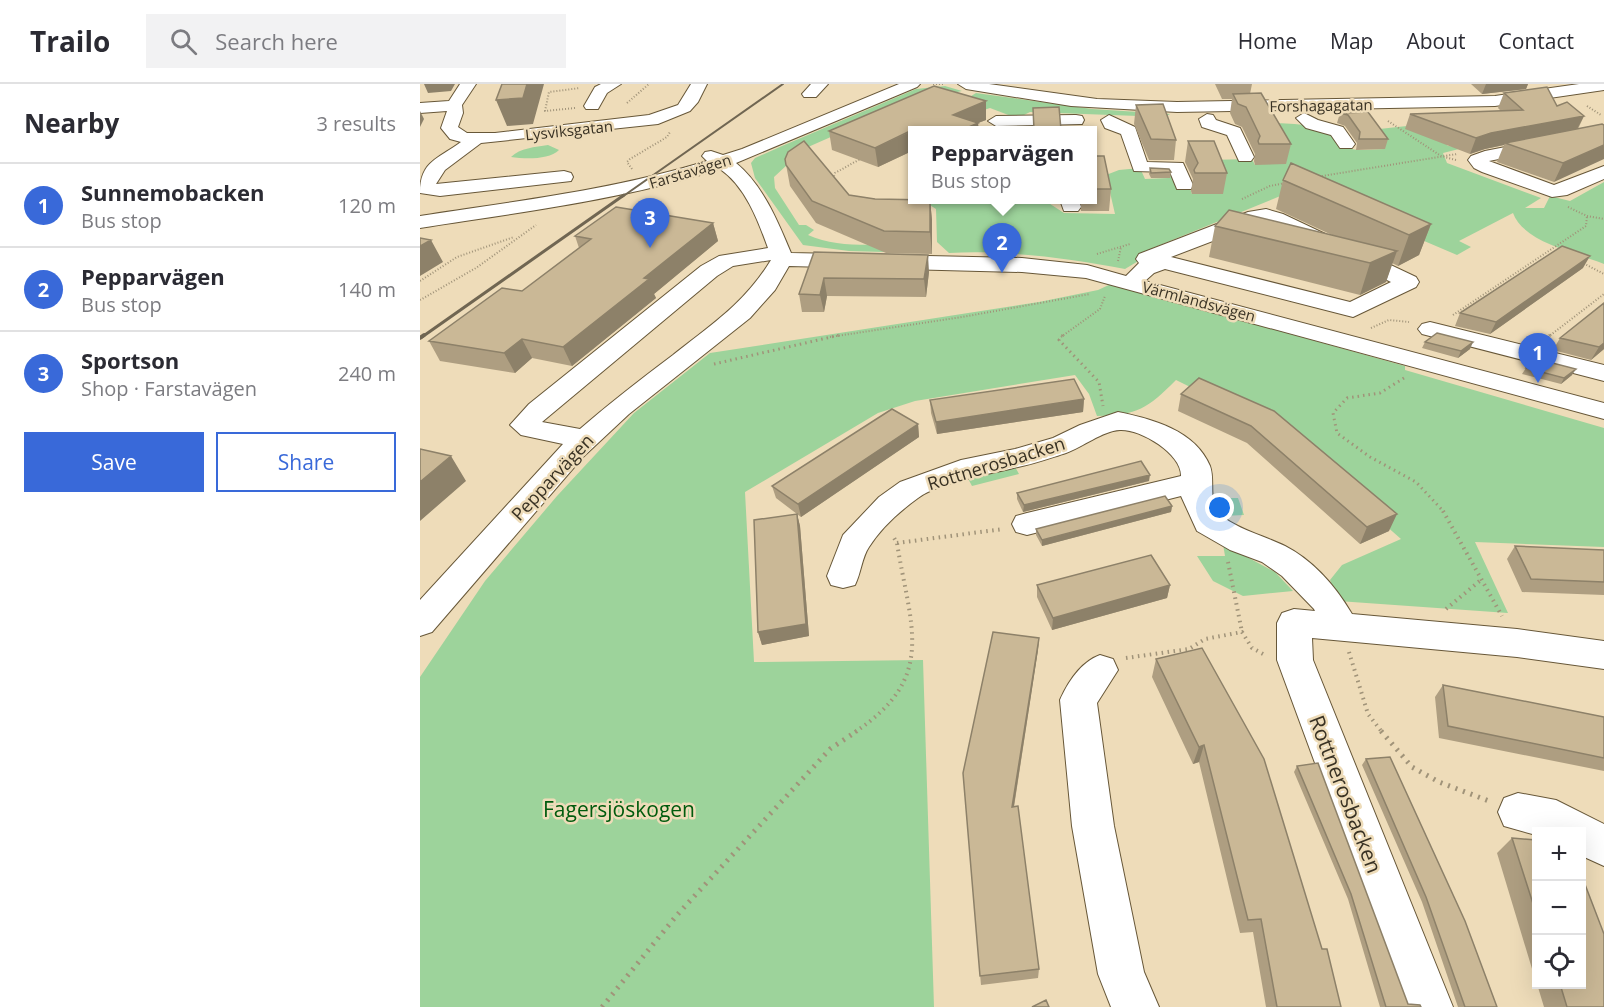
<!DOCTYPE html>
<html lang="en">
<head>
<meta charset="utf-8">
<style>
	:root { --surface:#fff; --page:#f2f2f3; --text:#2b2b33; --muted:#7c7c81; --line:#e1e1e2; --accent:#3969d9 }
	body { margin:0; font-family:"Open Sans",sans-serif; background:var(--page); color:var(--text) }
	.controls { position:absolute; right:18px; bottom:18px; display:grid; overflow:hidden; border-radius:0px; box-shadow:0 6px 24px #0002 }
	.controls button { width:54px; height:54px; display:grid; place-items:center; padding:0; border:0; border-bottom:2px solid var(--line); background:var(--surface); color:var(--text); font:30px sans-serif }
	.you { position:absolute; left:800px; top:424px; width:21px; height:21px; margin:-15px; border:4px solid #fff; border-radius:50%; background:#1a73e8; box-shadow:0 0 0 9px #1a73e833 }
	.badge { display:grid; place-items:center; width:39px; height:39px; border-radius:50%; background:var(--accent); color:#fff; font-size:20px; font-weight:700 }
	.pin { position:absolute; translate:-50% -50px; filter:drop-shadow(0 2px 3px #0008) }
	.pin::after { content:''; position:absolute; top:32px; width:21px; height:18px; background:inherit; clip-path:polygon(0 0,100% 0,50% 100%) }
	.popup { position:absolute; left:488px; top:42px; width:189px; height:78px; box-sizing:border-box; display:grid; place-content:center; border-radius:0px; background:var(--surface); filter:drop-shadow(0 2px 4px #0005); font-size:20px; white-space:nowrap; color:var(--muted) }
	.popup b { font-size:22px; color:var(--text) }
	.popup::after { content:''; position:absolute; left:50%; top:100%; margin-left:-12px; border:12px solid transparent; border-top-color:var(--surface) }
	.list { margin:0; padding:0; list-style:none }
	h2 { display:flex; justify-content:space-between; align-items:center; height:78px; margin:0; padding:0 24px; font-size:26px }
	h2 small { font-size:20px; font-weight:400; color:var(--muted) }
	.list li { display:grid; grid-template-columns:39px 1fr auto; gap:18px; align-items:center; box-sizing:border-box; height:84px; padding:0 24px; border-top:2px solid var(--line) }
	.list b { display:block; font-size:22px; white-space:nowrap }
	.list p { margin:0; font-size:20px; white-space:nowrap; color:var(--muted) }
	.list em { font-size:20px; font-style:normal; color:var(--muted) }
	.actions { display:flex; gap:12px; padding:18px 24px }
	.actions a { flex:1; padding:14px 0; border:2px solid var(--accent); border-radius:0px; text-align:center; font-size:21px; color:var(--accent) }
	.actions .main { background:var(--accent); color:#fff }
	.icon { flex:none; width:33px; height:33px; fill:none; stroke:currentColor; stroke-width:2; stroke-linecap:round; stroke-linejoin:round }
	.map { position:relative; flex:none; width:1184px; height:923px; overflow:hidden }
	header { display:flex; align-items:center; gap:36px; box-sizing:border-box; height:84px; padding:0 30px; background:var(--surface); border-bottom:2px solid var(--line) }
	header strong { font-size:28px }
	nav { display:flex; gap:33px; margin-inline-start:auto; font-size:21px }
	.search { width:420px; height:54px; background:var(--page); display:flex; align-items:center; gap:15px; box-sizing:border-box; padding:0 21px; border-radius:0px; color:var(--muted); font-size:22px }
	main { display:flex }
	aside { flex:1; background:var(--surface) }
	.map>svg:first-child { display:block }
</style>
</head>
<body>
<header>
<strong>Trailo</strong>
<div class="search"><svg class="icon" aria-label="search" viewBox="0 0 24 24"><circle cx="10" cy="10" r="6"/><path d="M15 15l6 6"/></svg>Search here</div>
<nav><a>Home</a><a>Map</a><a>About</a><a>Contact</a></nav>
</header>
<main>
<aside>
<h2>Nearby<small>3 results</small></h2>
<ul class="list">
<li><span class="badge">1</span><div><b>Sunnemobacken</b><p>Bus stop</p></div><em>120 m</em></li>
<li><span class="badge">2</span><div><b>Pepparvägen</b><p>Bus stop</p></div><em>140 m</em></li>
<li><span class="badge">3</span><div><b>Sportson</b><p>Shop · Farstavägen</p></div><em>240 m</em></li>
</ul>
<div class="actions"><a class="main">Save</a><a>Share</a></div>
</aside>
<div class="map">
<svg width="1184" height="923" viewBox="0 0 1184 923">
	<rect width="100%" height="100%" fill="#eedcb9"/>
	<path fill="#9dd39b" d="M525,2L542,7L490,18L370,71L367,81L354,93L355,104L379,141H386L394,146L388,151C419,165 458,160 491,160L500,169L429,167L383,161L335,94L331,79L335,74L362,62L496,5Z
		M556,9L672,25L750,30L745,33L610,28L602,32H591L570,24L558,28L548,14Z
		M843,39C857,39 900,40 911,47C916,51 919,57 923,61C932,69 953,65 964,65L950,46L987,42L1011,44L1028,62L1047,63L1023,69L1027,79L1121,114L1105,124H1124L1130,112L1150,117L1184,98V180C1157,169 1103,158 1093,129L1039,157L1051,163L1037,171L880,104L718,170L720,176L705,185C647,174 588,166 529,169L517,158L516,125L502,116H624L644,129L695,130L686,91L699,86L720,84L725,95L748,94L745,86L763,84L772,110L787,76L832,75L835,81Z
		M128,61L139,66C129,76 105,75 91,73C100,64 115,63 128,61Z
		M691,200L985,282V286L1184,344V463L1055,458L1088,529L918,517L910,496L922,481L981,455L857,346L756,296C727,325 718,331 677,332L669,310L655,291L495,317L458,329L325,408L334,578L503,576L514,923H0V593L65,497L137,412L214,329L290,269L619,218L678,206Z
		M592,377L599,390L552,402L545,389Z
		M797,414H818L824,431L803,432Z
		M803,460L855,488L873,507L823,512L793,497L777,472H805Z"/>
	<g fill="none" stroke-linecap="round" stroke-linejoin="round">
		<defs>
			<path id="minor" d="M40,0H56L42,21L43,29L38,43L47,49H75L229,31L258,21L271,0H287L278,18L270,27L238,40L61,59L25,86L16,100L144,87L151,89L153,93L151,97L20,112L0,109C0,77 18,75 41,58L30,55L21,44L27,27L0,29V19L29,17Z
				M181,0H201L187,9L178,25H166L164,22L175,3Z
				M391,0H408L396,13H384L382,10Z
				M479,0H500L497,3L316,79C343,101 358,138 371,169L602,174L667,181L706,192L719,179L716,175L719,170L828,128L846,125L863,130L996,193L999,198L996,203L933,233L745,185L734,189L725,197L1184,319V335L666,194L602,188L369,182L355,206L330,234L209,330L163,373L12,548L0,552V516L143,360L101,351L90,341L109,320L281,182L299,172L348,164C338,136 325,102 300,85C202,116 101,128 0,144V132C96,117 193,106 287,77L282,72L285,68L291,67L303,71L322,65ZM845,137L849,138L971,198L930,218L751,173ZM351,176C325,219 291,241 253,271C221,295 190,319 160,345L122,338L297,192L313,182Z
				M538,0H569L677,15L757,18L1075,12L1159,0H1184V6L1075,22L757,28L651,22L546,5Z
				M884,29L898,36L923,43L935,60L932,64H920L911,51L886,44L876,34Z
				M787,30L793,31L796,36L820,44L834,73L831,77H819L807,51L782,43L779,35Z
				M656,31L662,32L664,36L662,40L576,42L568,37L576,32Z
				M689,31L715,43L727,78L763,79L773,101L771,105H757L750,88L714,87L701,50L685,44L681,36Z
				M1184,44V54L1069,77L1134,101L1184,82V95L1147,111L1132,113L1062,88L1054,84L1048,76L1051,72L1065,67Z
				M640,116H659L661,123L658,127H644Z
				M1010,238L1184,281V297L1002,250L998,245L1002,240Z
				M698,328C732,335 775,346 790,382C796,398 786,421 803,433C822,447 845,452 865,462C894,477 916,503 932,530L1097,545L1184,557V585L1097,573L892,554L893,576L1033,923H985L857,576V539L862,529L874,525L895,527L894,525L862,492L842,478L810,466L777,447L761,412L607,451L596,448L592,440L596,432L607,429L761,392C762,370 721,345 700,346C682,347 663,363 646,369C630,374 614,380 598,383C570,390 520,398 498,414C480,427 461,444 449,463C442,473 441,489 435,501L423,504L411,501L407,492L423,451L459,413L480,398L541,376L595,365L633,354L660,341Z
				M680,571L693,575L698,586L677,619L694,742L724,888L739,923H691L678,890L652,742L640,616C648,598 661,578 680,571Z
				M1098,709L1136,716L1184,740V782L1162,772V748H1116V751L1084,742L1078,728L1084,714Z"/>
		</defs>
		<use href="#minor" stroke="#675738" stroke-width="2"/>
		<path stroke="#a09379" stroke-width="2" stroke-dasharray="1 2" stroke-linecap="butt" d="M513,0H524
			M207,19L229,0
			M1167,22L1181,31
			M155,24L125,27L129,8L160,4
			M968,37L1021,72L1036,76
			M212,85L207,78L210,75L247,53L250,48
			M896,93L1037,70
			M413,95L415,89L442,74
			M822,115L850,102L865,99
			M1148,123L1167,132L1184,135
			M677,170L710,160
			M698,177L701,163
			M1161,178L1184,190
			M0,197L37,173L94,153
			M0,216L56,184L116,141
			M1033,231L1166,142L1167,132
			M951,244L969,236L989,238
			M410,253L542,233L670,210
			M641,253L680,225L685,212
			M1128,253L1184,210"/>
		<path stroke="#a09379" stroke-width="3" stroke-dasharray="1.5 4" stroke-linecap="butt" d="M643,251L639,256L679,298L683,322
			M1125,255L1130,251
			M294,280L420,251
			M984,294L960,309L927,314L913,329L917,349L950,373L996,398L1024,428"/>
		<path stroke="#a09379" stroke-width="4" stroke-dasharray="1.5 4.5" stroke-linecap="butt" d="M1023,427L1082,532
			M477,459L583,445
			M808,478L822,548
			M1026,525L1062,495
			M929,568L948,630L962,648
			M706,574L769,565L785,555L822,548L832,564L845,571
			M435,648C518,593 490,542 477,459L473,452"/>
		<path stroke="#a09379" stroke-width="5" stroke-dasharray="2 6" stroke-linecap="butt" d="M961,647L992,683L1019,698L1069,717
			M182,923L257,831L410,665L437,647"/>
		<use href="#minor" fill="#fff" fill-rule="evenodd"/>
		<path stroke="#706652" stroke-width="2" d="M202,113L363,0"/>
		<path stroke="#706652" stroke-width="3" d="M2,253L204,111"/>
		<path stroke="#706652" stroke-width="4" d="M0,254L4,251"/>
	</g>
	<path fill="#ae9e81" d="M795,0H832L830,10L871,60L866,80L835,81L834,77L835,70L822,43L815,40L810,29L812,15H802Z
		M1051,0H1108L1106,5L1062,10Z
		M1084,9L1137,22L1164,32L1158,45L1182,40L1134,98L1077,78L1084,61L1065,65L1050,70L985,45L990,30L1081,27L1078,24Z
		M716,21L756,56L754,76H729L714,40Z
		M948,28L968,55L965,65L936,66L937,59L925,42L917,39L920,29Z
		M566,36L558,39L492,46V67L458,83L412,66L409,47Z
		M768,57L807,89L803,110H772L771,107L773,95L765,78Z
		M672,72L691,105L689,127H661V116H672Z
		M365,75L429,111L455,115L510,116L512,136V170L466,169L396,139L370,102Z
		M730,84L751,88L750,94H731L729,90Z
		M863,96L1011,140L999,171L978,182L972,179L966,198L940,211L789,173L795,142L912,151L856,125Z
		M293,139L298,157L234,210L236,214L152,282L112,274L95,289L20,277L9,257L102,207L159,164L155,152Z
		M394,168L509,188L506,213L407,212L404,228H382L379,210Z
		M1163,184L1070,250L1035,242L1040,229Z
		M1184,219V265L1171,276L1133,266L1140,254Z
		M1005,258L1050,265L1038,274L1002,264Z
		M1106,284L1152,291L1141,300L1102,290Z
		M761,310L854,327L969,447L940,460L827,359L758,327Z
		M664,315L663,328L517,350L511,329L510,316Z
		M498,340L499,353L381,433L377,430L380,442L389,552L342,561L338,548L377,430L356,414L352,402Z
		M729,397L603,428L597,415V409Z
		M752,422L751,428L622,462L616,451V445Z
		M1095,462L1184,466V511L1102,508L1087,475Z
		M617,501H750L747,514L632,546L617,513Z
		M619,554L618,566L594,723L619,885L618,894L561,901L543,689Z
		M736,575L902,865L921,923H846L833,848L820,849L779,678L773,680L732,593Z
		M1023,601L1184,633V687L1019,654L1015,613Z
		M946,675L1077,923H1038L1002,818L942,681Z
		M877,682L988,920L1001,923H960L928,815L874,688Z
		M1092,754L1116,756V898L1077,769Z
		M1117,900H1161L1184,923H1124Z"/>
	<path fill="#8d8169" d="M4,0H35L31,7L8,9Z
		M107,0H124L113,40L87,42L76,16Z
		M1066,0H1108L1106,5L1062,10Z
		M566,17V36L558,39L559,46H542L533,31Z
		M0,27L4,35L0,43Z
		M1164,32L1156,47L1085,59L1084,61L1065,65L1050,70L1056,54L1071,49Z
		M492,47V67L458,83L455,64Z
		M1184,61V75L1134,98L1143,79Z
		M510,116L512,136V170L510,148Z
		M293,139L298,157L234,210L236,214L152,282L143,263L224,194Z
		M1011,140L999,171L978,182L989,151Z
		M11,156L23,178L0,192V162Z
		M977,167L966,198L940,211L950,179Z
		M508,171L509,188L506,213L504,195Z
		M1170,172L1163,184L1070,250L1076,238Z
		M404,194L407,212L404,228L400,211Z
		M102,255L112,274L95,289L84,269Z
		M1053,258L1050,265L1038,274L1041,267Z
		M1184,259V265L1171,276L1179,263Z
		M1156,285L1152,291L1141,300L1144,294Z
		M664,315L663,328L517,350L516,338Z
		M498,340L499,353L381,433L378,420Z
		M31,372L46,397L0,437V398Z
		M730,391L729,397L603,428L604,421Z
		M752,422L751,428L622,462V456Z
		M377,430L380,442L389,552L342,561L338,548Z
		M977,430L969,447L940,460L947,443Z
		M750,501L747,514L632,546L633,534Z
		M619,554L618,566L592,734V723Z
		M784,661L779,678L773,680L779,663Z"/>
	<path fill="#cab896" stroke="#8d8169" stroke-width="1.5" d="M82,0H107L103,14L76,16Z
		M514,2L566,17L533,31L558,39L542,46H492L455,64L409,47Z
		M1127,3L1137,22L1147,18L1164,32L1071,49L1056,54L990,30L1103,26L1084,9Z
		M841,9L871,60H839L838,57L840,52L826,23L818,20L813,10Z
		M743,20L756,56L731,55L716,21Z
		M639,23L641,46H614L613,24Z
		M948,28L968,55H939L940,48L928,31L920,29Z
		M1182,40L1184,41V61L1143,79L1085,59Z
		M384,57L429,111L455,115L510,116V148L464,147L392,117L366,81L365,75L368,68Z
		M768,57H794L807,89H775L774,86L778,79Z
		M672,72H684L691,105H672Z
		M871,79L1011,140L989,151L863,96Z
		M730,84L749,85L751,88L731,89Z
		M196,123L293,139L224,194L229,195L143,263L102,255L84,269L9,257L82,204L102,207L171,155L155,152Z
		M809,126L977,167L950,179L795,142Z
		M0,154L11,156L0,162Z
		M1142,162L1170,172L1076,238L1040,229Z
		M394,168L508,171L504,195L404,194L400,211L379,210Z
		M1184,219V259L1179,263L1140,254Z
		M1017,249L1053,258L1041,267L1005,258Z
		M1117,275L1156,285L1144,294L1106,284Z
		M779,294L854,327L977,430L947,443L831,342L761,310Z
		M654,295L664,315L516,338L510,316Z
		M472,325L498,340L378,420L352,402Z
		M0,365L31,372L0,398Z
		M721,377L730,391L604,421L597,409Z
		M745,412L752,422L622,456L616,445Z
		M377,430L386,540L338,548L334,436Z
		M1095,462L1184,466V498L1111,495Z
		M731,471L750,501L633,534L617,501Z
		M573,548L619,554L592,723L598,722L619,885L560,892L543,689Z
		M782,564L844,675L902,865H907L921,923H857L841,835L828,836L784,661L779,663L736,575Z
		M1023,601L1184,633V674L1028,642Z
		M970,673L1045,837L1077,923H1045L1006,813L946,675Z
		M898,679L988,920L1000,921L1001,923H966L931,810L877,682Z
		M1092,754L1116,756V829Z
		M1161,790L1184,850V923H1147L1140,900H1161Z
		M626,916L629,923H612Z"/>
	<g text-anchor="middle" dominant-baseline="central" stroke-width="5" stroke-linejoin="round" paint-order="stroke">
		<g font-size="15" fill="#393224" stroke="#eedcb9">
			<text transform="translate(901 21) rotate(-1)">Forshagagatan</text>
			<text transform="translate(149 46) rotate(-6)">Lysviksgatan</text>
			<text transform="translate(270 87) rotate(-17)">Farstavägen</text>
			<text transform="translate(779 217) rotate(15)">Värmlandsvägen</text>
		</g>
		<g font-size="18" fill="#393224" stroke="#eedcb9">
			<text transform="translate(576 379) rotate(-17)">Rottnerosbacken</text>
			<text transform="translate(132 393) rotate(-47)">Pepparvägen</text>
		</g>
		<g font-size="21" fill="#393224" stroke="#eedcb9">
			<text transform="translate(926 710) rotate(69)">Rottnerosbacken</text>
		</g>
		<g font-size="21" fill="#015b0d" stroke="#eedcb9">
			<text x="199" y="725">Fagersjöskogen</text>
		</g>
	</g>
</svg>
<div class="controls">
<button>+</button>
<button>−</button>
<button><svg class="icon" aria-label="locate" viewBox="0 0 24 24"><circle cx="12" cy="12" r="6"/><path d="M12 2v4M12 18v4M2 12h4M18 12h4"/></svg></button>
</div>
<div class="you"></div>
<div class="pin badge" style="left:1118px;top:299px">1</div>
<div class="pin badge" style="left:582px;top:189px">2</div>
<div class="popup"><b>Pepparvägen</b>Bus stop</div>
<div class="pin badge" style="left:230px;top:164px">3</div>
</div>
</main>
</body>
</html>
